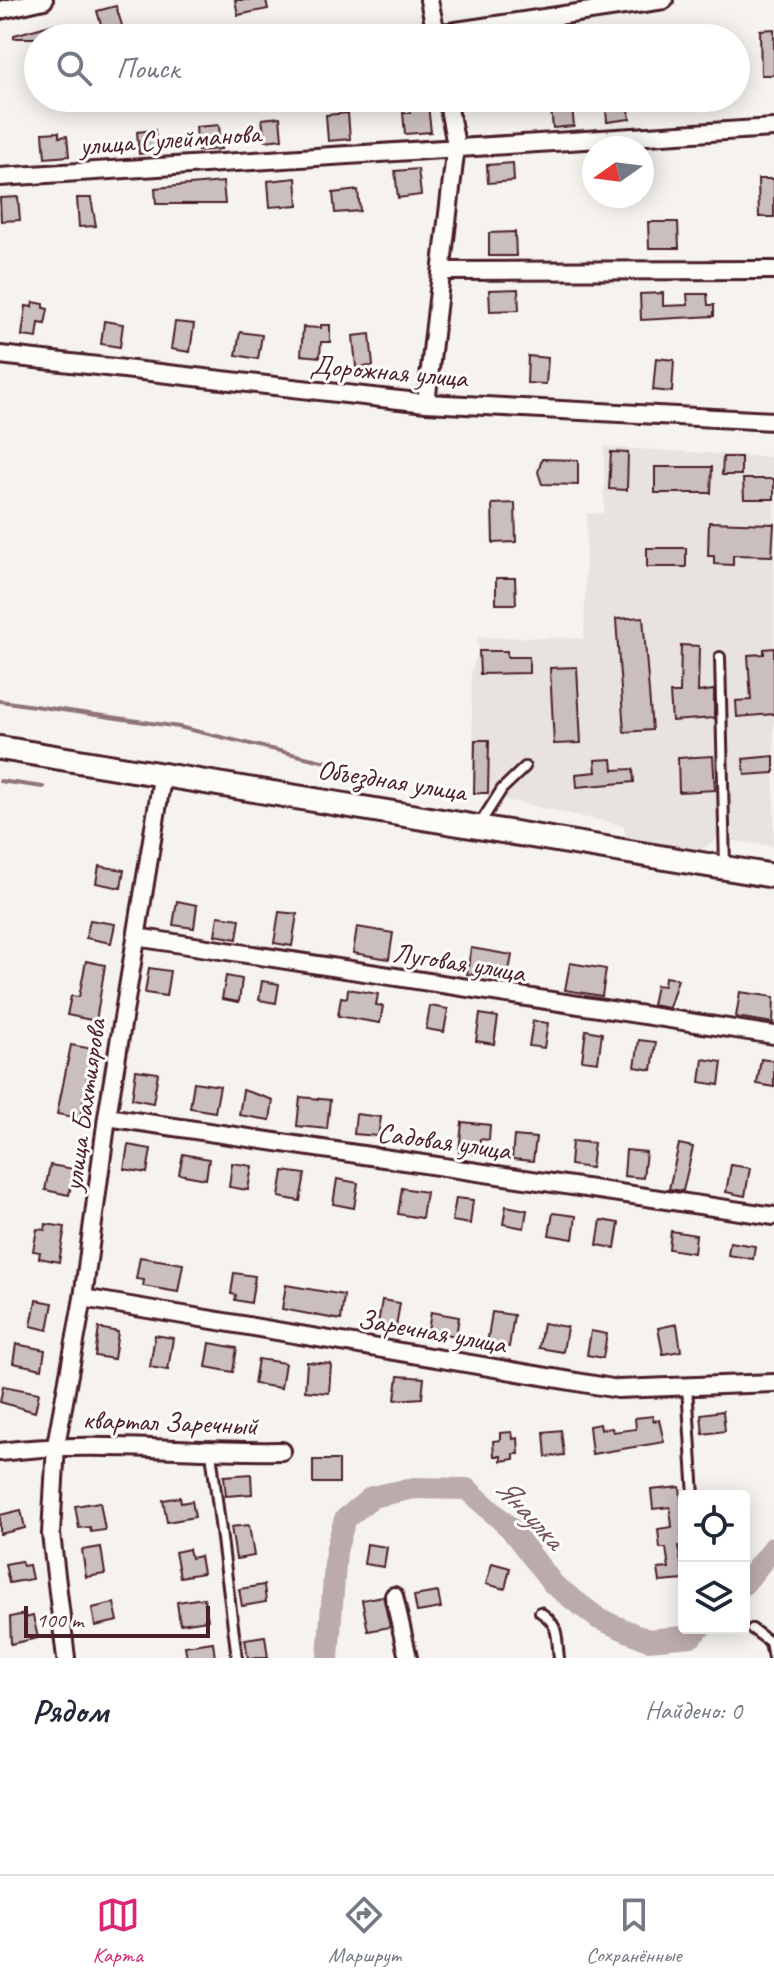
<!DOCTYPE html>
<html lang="ru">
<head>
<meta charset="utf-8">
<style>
	:root { --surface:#fff; --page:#f6f6f7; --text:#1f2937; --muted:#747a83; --line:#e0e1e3; --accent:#db2777 }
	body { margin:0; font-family:Caveat,sans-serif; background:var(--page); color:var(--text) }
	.controls { position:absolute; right:24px; bottom:24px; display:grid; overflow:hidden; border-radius:8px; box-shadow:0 4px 20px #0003 }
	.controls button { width:72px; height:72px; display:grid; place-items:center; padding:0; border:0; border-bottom:2px solid var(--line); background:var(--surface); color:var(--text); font:40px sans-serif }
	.compass { position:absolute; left:582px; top:136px; width:72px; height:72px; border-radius:50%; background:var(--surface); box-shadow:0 4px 20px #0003; rotate:256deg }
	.scale { position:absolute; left:24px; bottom:20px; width:186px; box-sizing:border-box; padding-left:8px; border:4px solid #4a1f2b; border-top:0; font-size:22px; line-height:28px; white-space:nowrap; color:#4a1f2b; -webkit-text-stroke:6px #fdfcf7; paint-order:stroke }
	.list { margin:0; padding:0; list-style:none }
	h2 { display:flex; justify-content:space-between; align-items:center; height:104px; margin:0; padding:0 32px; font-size:34px }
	h2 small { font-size:26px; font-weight:400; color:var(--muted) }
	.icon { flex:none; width:44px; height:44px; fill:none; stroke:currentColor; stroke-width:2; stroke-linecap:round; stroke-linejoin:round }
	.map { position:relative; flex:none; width:774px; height:1658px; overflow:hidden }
	.search { position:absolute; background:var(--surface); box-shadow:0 4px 20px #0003; left:24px; right:24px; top:24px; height:88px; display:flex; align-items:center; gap:20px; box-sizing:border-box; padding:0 28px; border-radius:44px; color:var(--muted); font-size:30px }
	.sheet { height:216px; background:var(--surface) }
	nav { display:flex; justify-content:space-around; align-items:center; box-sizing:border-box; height:112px; border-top:2px solid var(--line); background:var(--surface); font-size:22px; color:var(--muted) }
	nav a { display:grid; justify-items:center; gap:4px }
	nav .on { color:var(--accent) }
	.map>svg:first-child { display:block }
</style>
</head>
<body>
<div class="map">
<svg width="774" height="1658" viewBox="0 0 774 1658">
	<rect width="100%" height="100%" fill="#f6f3ef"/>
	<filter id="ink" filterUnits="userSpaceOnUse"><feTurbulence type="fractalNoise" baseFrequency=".0125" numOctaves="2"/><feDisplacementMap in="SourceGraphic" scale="16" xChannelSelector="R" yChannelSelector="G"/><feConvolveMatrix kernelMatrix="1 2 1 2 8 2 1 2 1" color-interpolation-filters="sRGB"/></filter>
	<g filter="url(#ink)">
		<path fill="#e9e3e0" d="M604,447L774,457V846L718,839L699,851L626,841L624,826L474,793L471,672L479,651L477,637L584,638L587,513H604Z"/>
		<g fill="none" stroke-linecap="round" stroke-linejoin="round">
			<path stroke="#8e7378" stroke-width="4" d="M0,701L179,727L326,762
				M0,781L43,787"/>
			<path stroke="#bbabac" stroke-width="22" d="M744,1584L774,1547
				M328,1658L336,1551L345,1519L372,1497L414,1488L467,1489L510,1528L554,1585L599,1619L648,1640L692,1636L700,1628"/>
		</g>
		<path fill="#cbbfbe" stroke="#4a1f2b" stroke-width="2" d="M235,0H266L268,9L238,15Z
			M116,6L124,32L105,38L97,11Z
			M54,24L57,38H14V35Z
			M774,29V75H761L760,30Z
			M571,98L574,126L553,128L550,100Z
			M605,98H628L630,119L607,122Z
			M428,105L431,132L405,134L403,113H410L409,106Z
			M348,113L350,139L328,141L326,115Z
			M280,117L282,139L265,141L262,119Z
			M219,125L221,149L198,151L196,127Z
			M155,130L157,152L139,154L137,132Z
			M59,132V137L67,136L69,156L45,158L43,133Z
			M513,163L514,181L488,183L487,165Z
			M418,169L421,195L398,198L395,171Z
			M296,178L298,205L270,207L268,181Z
			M758,179H774V217H759Z
			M223,182L225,204H156L155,188Z
			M358,190L360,211L335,213L333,193Z
			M18,197L20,220L1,221L0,198Z
			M77,198H91L96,226L79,227Z
			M648,222H678L679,248H649Z
			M515,232L516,256H489V233Z
			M518,289L519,310L490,311L489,290Z
			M663,293V306L688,305L687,294H707L708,305H714V316L641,320L640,294Z
			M33,302L44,304V308L48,309L45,324L39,323L37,338L22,336L26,306L32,307Z
			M104,321L123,324L120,347L101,344Z
			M175,322L194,324L190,352L171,349Z
			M321,325H330V342H321L320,357L301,355L303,327L321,328Z
			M240,332L262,335L258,359L236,355Z
			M370,334L373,366L356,367L353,336Z
			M528,356L548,358L546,384L527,383Z
			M656,358L674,360L672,392L653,390Z
			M611,452L628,453L627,490L609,489Z
			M723,457H741V475H722Z
			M542,459L578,460V485L542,484L538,472Z
			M655,467H712L711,493H655Z
			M743,479H774V499H744Z
			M515,503L516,542L493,543L492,504Z
			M709,522L774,524L772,556L733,555V565L714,564V556H708Z
			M647,548H686V567H647Z
			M496,578H515L516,604H496Z
			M643,617L652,730L624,732L616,619Z
			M681,645L699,646L698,692L714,690V718L672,721L670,693H680Z
			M774,648V714L737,717L736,701L751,700L748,655L764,654V649Z
			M479,651H507V657H529V673L480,674Z
			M577,667L581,743L554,744L550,668Z
			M475,740H489L488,793H474Z
			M713,756L715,790L679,792L678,758Z
			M774,756V773L745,775L743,759Z
			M612,759L613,770L633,769L634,782L577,787L576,774L596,772L595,760Z
			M99,866L124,870L121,888L96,883Z
			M177,901L197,905L194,928L173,925Z
			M279,912L297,914L292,946L274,943Z
			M218,916L240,919L237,939L215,935Z
			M90,920L115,924L111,943L86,938Z
			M357,927L393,933L389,959L353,953Z
			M471,948L512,955L509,971L503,970L501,979L467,974Z
			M86,961L105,965L96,1021L67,1015L71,996L79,997Z
			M570,963L606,969L602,996L565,990Z
			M149,968L170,971L166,996L145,993Z
			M226,976L242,979L239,1002L222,999Z
			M665,977L678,979L669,1008L652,1005L656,985L664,986Z
			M262,981L279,984L276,1003L259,1000Z
			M348,989L378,994L376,1005L383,1006L380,1023L338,1016L341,997L347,998Z
			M740,992L774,997L773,1023L736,1017Z
			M430,1006L448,1009L444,1032L426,1029Z
			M480,1014L498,1017L494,1044L476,1041Z
			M533,1021L548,1023L544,1048L529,1046Z
			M586,1030L602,1033L598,1062L582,1060Z
			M639,1040L656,1042L652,1070L635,1067Z
			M71,1045L93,1049L80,1118L57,1114Z
			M703,1059L722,1062L719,1085L700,1082Z
			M761,1059L774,1061V1087L757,1084Z
			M136,1070L158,1073L153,1103L132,1099Z
			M194,1082L220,1086L215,1112L190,1108Z
			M243,1090L273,1100L270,1120L239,1115Z
			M300,1097L330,1100L327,1129L297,1126Z
			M356,1114L381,1117L378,1136L354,1134Z
			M462,1122L490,1125L489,1140L480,1139L479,1154L459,1152Z
			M514,1136L536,1138L533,1161L512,1159Z
			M572,1141L594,1143L591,1168L570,1165Z
			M679,1144L693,1147L683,1191L669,1189Z
			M128,1145L151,1149L147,1173L124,1169Z
			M626,1150L646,1152L643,1178L624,1176Z
			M183,1154L209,1159L206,1179L179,1174Z
			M232,1163L252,1166L248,1190L229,1187Z
			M50,1165L74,1169L69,1195L45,1190Z
			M731,1165L750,1168L745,1196L726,1192Z
			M283,1171L305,1174L300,1201L279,1197Z
			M337,1179L358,1183L354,1208L333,1204Z
			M402,1188L426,1192L422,1218L398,1214Z
			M456,1198L473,1200L470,1224L452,1221Z
			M506,1206L527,1210L524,1228L503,1224Z
			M553,1213L576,1216L573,1239L549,1235Z
			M601,1220L619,1223L615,1248L597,1245Z
			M46,1224L65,1227L59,1262L39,1258L40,1252L33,1251L37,1229L45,1230Z
			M671,1231L696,1235L694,1253L669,1249Z
			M730,1242L755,1246L753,1259L728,1255Z
			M140,1257L183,1264L178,1292L143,1286L144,1280L136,1279Z
			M234,1273L255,1276L251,1303L235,1300L236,1295L231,1294Z
			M286,1285L344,1295L341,1320L282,1309Z
			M36,1300L53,1303L48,1330L31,1326Z
			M382,1300L400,1303L396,1327L378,1324Z
			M431,1312L459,1317L456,1336L428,1331Z
			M492,1312L514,1315L509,1347L487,1344Z
			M543,1323L567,1327L563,1352L539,1348Z
			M677,1324L681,1351L663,1354L658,1328Z
			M99,1328L118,1332L114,1359L95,1356Z
			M591,1331L607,1334L603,1358L587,1355Z
			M155,1335L173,1338L168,1370L150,1367Z
			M210,1343L237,1348L233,1372L206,1367Z
			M16,1344L45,1350L42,1369L13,1363Z
			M258,1359L285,1363L281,1388L254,1384Z
			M307,1362L331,1364L329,1393L305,1391Z
			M398,1376L424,1378L422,1398L395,1400Z
			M3,1386L39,1393L35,1412L0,1402Z
			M723,1411L725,1431L703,1434L701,1414Z
			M653,1416V1421L659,1420L664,1442L592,1454L589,1426L600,1424L601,1429L612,1428L613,1432L636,1429L635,1418Z
			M561,1430L564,1455L546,1457L544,1432Z
			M512,1432L513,1439L518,1438L519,1454H514V1459L501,1461V1456H494L493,1441L500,1440V1433Z
			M313,1460H339V1483H313Z
			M251,1474L252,1494L226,1496L224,1476Z
			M680,1487L684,1533H681L683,1546H678L684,1580L660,1582L658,1569L669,1568L666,1548H660L658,1529L672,1527L670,1507L653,1509L651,1490Z
			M180,1497L181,1503L192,1501L195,1517L167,1522L163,1500Z
			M100,1502L105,1530L91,1532L90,1527L79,1528L75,1506Z
			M21,1510L25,1528L0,1534V1515Z
			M249,1525L254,1556L236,1559L231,1527Z
			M367,1544L387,1547L384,1567L364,1564Z
			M101,1547L105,1574L86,1577L82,1550Z
			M189,1549L191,1558L200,1556L203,1573L180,1577L175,1552Z
			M21,1561L23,1566L29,1565L32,1579L9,1583L5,1564Z
			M492,1563L510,1568L505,1589L486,1584Z
			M264,1585L266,1602L242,1606L239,1589Z
			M438,1592L441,1608L417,1612L414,1596Z
			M383,1596L390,1627L368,1631L362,1600Z
			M204,1598L208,1620L180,1624L177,1602Z
			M114,1603L118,1621L95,1626L92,1608Z
			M25,1614V1618L33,1616L38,1638L11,1644L10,1617Z
			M265,1636L268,1658H248L245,1639Z
			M213,1642L215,1658H187L185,1646Z"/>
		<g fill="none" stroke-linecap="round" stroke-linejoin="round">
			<defs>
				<path id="lane" d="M720,657L725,867
					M479,825L502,789L525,767
					M687,1387L694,1496
					M211,1452L237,1658
					M540,1612C560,1625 556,1636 559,1658
					M752,1629L770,1642L773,1658"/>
				<path id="street" d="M429,0L437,38
					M0,10L44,0
					M436,34L664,0
					M0,177L774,128
					M442,271L774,270
					M0,355L426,403L774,421
					M426,403L456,145L447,98
					M136,937L774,1035
					M107,1117L774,1216
					M83,1298L618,1389L774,1383
					M0,1452C96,1440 187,1453 282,1451
					M394,1596L408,1658
					M66,1658L51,1534L56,1445L83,1298L107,1117L163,772"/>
				<path id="secondary" d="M0,748L774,876"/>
			</defs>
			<use href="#lane" stroke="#4a1f2b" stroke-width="14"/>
			<use href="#street" stroke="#4a1f2b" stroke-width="22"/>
			<use href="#secondary" stroke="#4a1f2b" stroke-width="28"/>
			<use href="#lane" stroke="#fdfcf7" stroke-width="8"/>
			<use href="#street" stroke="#fdfcf7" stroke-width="16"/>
			<use href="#secondary" stroke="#fdfcf7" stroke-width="22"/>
		</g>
	</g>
	<g text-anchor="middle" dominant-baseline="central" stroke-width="6" stroke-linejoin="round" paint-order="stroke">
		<g font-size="28" fill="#4a1f2b" stroke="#fdfcf7">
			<text transform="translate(170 139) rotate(-4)">улица Сулейманова</text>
			<text transform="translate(389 371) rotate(5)">Дорожная улица</text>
			<text transform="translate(392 780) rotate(9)">Объездная улица</text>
			<text transform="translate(459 962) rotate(9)">Луговая улица</text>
			<text transform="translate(84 1105) rotate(-82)">улица Бахтиярова</text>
			<text transform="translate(444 1141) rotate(8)">Садовая улица</text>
			<text transform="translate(432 1331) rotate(10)">Заречная улица</text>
			<text transform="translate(170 1422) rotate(2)">квартал Заречный</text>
		</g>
		<g font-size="30" font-style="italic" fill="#725058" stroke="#fdfcf7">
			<text transform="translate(530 1513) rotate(47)">Янаулка</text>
		</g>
	</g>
</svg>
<div class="controls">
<button><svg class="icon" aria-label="locate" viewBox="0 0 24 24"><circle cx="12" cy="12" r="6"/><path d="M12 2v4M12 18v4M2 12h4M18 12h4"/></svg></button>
<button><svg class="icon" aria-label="layers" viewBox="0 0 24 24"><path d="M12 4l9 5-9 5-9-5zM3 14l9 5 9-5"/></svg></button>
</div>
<svg class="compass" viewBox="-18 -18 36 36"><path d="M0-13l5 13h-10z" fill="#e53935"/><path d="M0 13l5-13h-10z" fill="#747a83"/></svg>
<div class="scale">100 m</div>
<div class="search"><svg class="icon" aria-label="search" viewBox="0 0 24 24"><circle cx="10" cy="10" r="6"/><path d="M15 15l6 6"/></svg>Поиск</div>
</div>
<section class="sheet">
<h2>Рядом<small>Найдено: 0</small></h2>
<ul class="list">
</ul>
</section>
<nav>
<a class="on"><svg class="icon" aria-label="map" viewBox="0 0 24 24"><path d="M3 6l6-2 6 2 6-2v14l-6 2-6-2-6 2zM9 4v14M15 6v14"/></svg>Карта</a>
<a><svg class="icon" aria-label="directions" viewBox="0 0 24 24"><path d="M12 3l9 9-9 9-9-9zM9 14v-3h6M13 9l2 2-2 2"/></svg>Маршрут</a>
<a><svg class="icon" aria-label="saved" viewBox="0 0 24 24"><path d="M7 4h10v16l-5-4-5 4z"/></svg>Сохранённые</a>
</nav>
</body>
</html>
